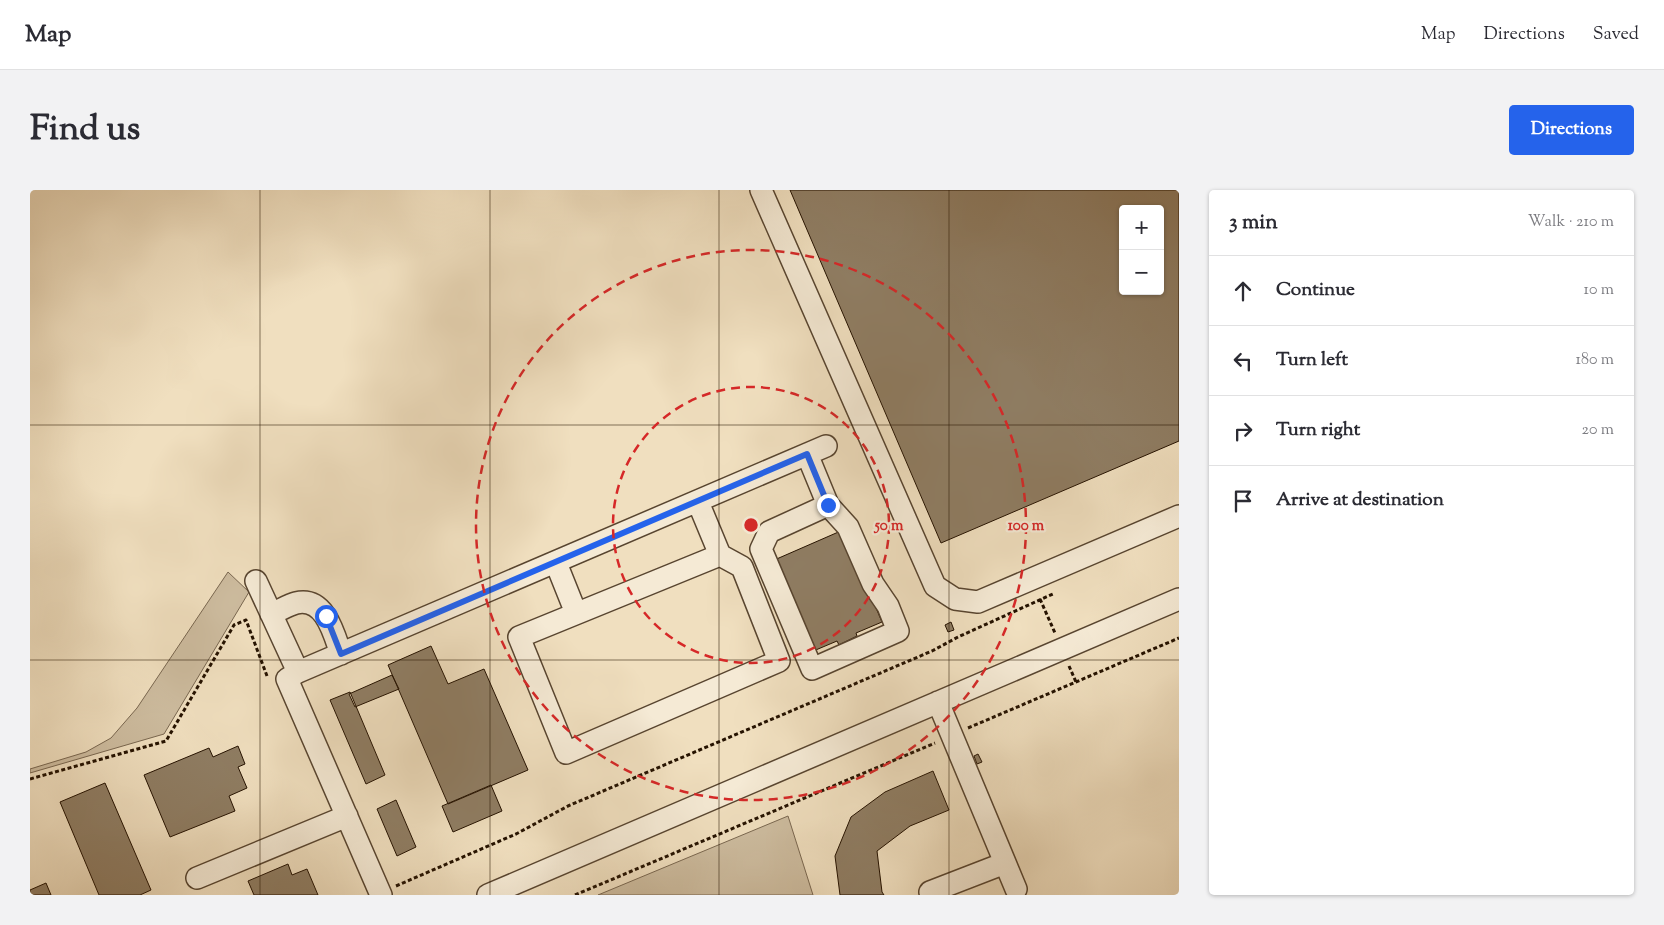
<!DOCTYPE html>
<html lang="en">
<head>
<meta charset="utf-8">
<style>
	:root { --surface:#fff; --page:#f2f2f3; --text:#2b2b33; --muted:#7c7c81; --line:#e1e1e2; --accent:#2563eb }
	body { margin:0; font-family:"Sorts Mill Goudy",serif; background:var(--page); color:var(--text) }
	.controls { position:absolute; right:15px; top:15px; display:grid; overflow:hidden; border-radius:5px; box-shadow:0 1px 4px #0004 }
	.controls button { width:45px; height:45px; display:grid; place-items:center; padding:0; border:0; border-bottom:1px solid var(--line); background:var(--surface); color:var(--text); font:25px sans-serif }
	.stop { position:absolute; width:15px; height:15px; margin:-11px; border:4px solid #2563eb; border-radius:50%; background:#fff }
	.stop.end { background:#2563eb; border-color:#fff; box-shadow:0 1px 5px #0008 }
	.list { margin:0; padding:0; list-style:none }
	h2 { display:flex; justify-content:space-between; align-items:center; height:65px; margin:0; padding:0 20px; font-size:21px }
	h2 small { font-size:16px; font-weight:400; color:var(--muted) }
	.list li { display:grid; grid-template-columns:32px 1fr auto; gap:15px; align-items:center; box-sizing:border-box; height:70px; padding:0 20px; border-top:1px solid var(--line) }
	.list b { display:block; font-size:19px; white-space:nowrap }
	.list em { font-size:16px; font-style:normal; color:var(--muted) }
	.icon { flex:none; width:28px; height:28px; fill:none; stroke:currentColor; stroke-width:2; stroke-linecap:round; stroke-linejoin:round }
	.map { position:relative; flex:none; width:1149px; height:705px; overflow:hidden; border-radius:5px }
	header { display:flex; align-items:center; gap:30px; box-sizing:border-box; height:70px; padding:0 25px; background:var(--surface); border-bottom:1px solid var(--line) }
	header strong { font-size:24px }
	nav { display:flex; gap:28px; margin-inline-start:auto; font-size:18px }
	.intro { display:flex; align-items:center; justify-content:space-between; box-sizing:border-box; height:120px; padding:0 30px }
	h1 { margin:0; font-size:35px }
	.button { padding:12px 22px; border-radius:5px; background:var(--accent); color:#fff; font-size:18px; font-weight:700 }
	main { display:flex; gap:30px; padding:0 30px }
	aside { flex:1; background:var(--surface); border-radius:5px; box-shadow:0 1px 4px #0004 }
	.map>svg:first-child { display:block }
</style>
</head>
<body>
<header>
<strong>Map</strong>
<nav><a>Map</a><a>Directions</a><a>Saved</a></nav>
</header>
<div class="intro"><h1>Find us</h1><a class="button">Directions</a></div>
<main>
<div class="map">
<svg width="1149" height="705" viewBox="0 0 1149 705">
	<rect width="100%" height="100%" fill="#f0dfbf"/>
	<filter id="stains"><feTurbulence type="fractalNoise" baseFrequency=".004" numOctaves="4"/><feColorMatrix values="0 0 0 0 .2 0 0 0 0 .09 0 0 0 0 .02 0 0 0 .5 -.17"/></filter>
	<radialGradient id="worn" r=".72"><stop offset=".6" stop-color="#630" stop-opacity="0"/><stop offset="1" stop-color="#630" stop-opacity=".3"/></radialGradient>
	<path fill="#cdbc9f" stroke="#796750" d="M198,382L219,402L134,544L0,583V579L56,562L81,548L107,518Z
		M758,626L783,705H568Z"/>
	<path fill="#8f7d63" stroke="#251200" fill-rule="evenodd" d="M760,0H1149V251L911,353ZM1093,19H1130V101H1093Z
		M813,340L852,432L826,443L827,446L809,455L807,451L781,462L742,371Z
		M921,432L924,440L918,442L915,435Z
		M401,456L418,494L454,479L498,580L418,614L358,475Z
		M362,485L369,499L325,517L319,504Z
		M320,502L355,585L336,594L300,510Z
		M208,556L215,574L208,577L217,598L199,606L205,621L140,647L114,585L179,558L183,567Z
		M948,564L952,572L947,574L944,566Z
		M903,581L919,620L880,636L847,661L852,702L854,705H810L805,666L821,627L855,602Z
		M75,593L121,700L110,705H69L30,612Z
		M461,595L472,621L423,642L412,616Z
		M366,610L386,657L367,666L347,619Z
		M258,674L262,685L277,679L288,705H224L218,691Z
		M16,693L21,705H0V700Z"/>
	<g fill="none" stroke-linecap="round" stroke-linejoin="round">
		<defs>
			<path id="minor" d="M731,0L905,396L925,409L948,412L1149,326
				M777,264L798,315L818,337L843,394L858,416L868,441L782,479L731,359L739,342L798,315
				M668,312L690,365L712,377L749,471L536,563L489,447L690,365
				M526,373L546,423
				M226,391L268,482
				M241,424C249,421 258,415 266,413C295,406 304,444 311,464
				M908,512L986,699
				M167,688L317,626
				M900,702L975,673
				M351,705L257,489L268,482L796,256
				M458,705L1149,409"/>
		</defs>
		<use href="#minor" stroke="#584530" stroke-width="24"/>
		<path stroke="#251200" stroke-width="3" stroke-dasharray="4 2.5" stroke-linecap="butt" d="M1010,409L1025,443
			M1039,476L1046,492
			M938,538L1149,448
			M0,589L136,551L204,435L216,430L237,486
			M366,696L486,644L538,616L902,461L928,447L1025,403
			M545,705L905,553"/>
		<use href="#minor" stroke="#f5ead5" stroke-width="21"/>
	</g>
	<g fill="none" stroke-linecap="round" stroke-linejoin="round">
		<path stroke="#2563eb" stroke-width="6" d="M296,426L311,464L777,264L798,315"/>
	</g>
	<path fill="none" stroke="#251200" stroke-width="1" stroke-opacity="0.55" d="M230,0V705M460,0V705M689,0V705M919,0V705M0,235H1149M0,470H1149"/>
	<g fill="none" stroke="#d62828" stroke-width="2.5" stroke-dasharray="9 6">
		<circle cx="721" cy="335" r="138"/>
		<circle cx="721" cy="335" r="275"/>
	</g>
	<circle cx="721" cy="335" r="8" fill="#d62828" stroke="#f5ead5" stroke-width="2.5"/>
	<g font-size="15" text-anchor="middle" font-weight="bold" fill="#d62828" stroke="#f5ead5" stroke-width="4.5" stroke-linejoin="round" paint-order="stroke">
		<text x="859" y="340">50 m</text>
		<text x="996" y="340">100 m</text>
	</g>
	<rect width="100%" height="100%" filter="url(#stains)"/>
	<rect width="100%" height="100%" fill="url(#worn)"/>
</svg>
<div class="controls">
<button>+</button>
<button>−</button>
</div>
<div class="stop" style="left:296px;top:426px"></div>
<div class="stop end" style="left:798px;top:315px"></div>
</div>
<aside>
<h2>3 min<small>Walk · 210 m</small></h2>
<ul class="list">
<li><svg class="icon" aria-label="ahead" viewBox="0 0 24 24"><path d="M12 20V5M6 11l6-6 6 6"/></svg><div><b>Continue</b></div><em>10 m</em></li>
<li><svg class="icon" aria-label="left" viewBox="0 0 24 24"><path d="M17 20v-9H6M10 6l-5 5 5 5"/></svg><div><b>Turn left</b></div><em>180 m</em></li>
<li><svg class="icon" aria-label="right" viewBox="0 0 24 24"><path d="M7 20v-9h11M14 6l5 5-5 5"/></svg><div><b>Turn right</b></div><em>20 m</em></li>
<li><svg class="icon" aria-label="arrive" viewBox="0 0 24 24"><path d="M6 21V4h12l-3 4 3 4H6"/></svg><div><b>Arrive at destination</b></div></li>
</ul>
</aside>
</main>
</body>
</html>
